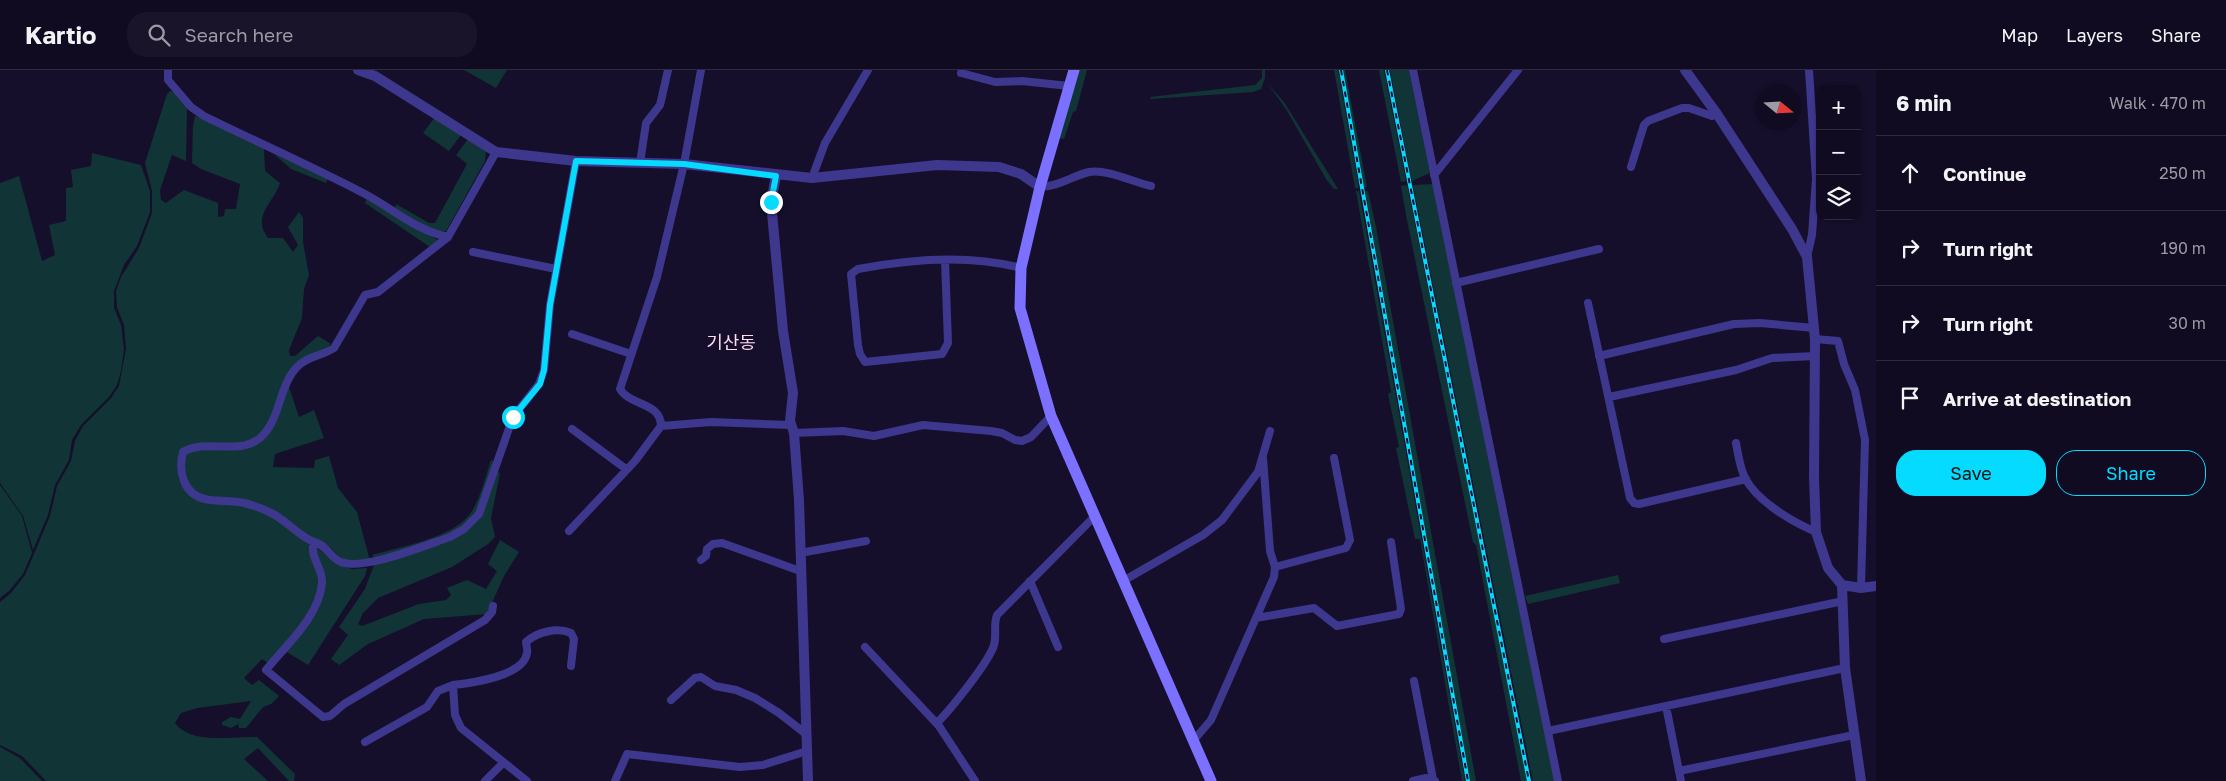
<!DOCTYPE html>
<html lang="en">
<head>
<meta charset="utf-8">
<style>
	:root { --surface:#100b20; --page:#191429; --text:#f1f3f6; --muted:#9c9ba5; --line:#302b3e; --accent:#05daff }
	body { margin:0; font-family:"Golos Text","Noto Sans KR",sans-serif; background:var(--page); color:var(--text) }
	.controls { position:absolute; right:15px; top:15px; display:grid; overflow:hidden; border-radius:10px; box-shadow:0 1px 4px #0004 }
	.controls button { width:45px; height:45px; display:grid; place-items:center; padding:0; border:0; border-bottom:1px solid var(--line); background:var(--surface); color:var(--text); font:25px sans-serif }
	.compass { position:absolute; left:1756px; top:15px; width:45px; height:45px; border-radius:50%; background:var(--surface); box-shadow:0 1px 4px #0004; rotate:108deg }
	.stop { position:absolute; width:15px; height:15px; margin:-11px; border:4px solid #05daff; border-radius:50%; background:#fff }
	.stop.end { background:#05daff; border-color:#fff; box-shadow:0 1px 5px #0008 }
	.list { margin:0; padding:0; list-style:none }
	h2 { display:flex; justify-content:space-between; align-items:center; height:65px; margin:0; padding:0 20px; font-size:21px }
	h2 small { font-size:16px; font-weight:400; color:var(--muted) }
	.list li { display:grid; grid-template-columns:32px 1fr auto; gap:15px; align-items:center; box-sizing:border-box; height:75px; padding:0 20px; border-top:1px solid var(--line) }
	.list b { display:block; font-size:19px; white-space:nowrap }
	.list em { font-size:16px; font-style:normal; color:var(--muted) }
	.actions { display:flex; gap:10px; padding:15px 20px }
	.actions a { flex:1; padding:11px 0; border:1px solid var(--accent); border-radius:20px; text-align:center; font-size:18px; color:var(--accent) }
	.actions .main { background:var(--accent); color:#111 }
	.icon { flex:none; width:28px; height:28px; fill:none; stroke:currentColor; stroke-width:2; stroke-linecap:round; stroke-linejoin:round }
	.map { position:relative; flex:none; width:1876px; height:711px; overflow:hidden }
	header { display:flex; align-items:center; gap:30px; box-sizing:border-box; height:70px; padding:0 25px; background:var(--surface); border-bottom:1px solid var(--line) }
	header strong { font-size:24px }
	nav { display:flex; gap:28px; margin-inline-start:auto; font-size:18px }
	.search { width:350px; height:45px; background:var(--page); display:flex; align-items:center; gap:12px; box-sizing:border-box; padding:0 18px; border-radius:20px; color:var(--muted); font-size:19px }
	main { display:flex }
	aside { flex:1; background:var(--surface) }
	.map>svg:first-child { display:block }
</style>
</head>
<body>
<header>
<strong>Kartio</strong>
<div class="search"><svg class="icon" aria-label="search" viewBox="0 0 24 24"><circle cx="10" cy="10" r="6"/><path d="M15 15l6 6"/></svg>Search here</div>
<nav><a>Map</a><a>Layers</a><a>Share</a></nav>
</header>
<main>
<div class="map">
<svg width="1876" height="711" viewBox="0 0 1876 711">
	<rect width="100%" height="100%" fill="#150f2b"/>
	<path fill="#113536" d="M464,0H507L496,18Z
		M1077,0H1087L1076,41L1073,42L1064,69L1059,68Z
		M1262,0H1265V8L1261,19L1253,22L1151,29L1150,27L1255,15L1262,8Z
		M1334,0H1338L1359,118H1355Z
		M1343,0H1345L1367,117L1363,118Z
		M1379,0H1384L1406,111L1401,112Z
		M1390,0H1409L1430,103L1412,111Z
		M1268,14L1284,32L1338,119H1334L1326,109L1286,39Z
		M170,21L176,22L187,38L186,91L172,85L160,120L161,130L166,133L184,120L218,133V147L224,146L225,139H236L240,114L201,99L192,93L193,56L195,46L204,48L264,79L265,101L280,113C274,132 251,147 268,168H283L293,182L298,175L288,157L299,142L303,148V172L309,205L304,219L302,248L289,280L290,286H295L318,266L331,274C321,284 303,284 295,296C277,320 277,359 248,373L190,375L181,382L180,386L178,407L181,414L196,428L243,434L273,445L286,454V450C273,441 259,434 244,430C213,423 177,435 185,385L202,377L249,376C274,368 280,336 288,314L299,347L314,340L324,368L275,384L273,397L314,398L315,390L329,386L338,418L357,442L370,491C332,498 342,477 315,469L310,473C309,487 317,498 318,511C319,544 287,570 268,593L262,589L244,608L252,615L259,610L279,626L271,634L263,637L246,658H239L238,654L231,658L222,655V652L231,647L240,649L251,631L197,638L181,643L175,653C191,675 232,666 257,667L295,704L294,711H289L258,678L244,689L268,711H46L22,686L0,675V532L11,523L25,505L50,446L57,416L71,391L75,371L83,356L111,328L119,316L126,279L124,255L117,237L116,221L121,207L139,178L152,143V121L145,93L167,24Z
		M435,47L461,65L449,81L423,63Z
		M468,69L486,81L485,91L446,161C429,164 409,146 395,138L396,134L429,153H435L467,94L456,85Z
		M92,83L141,95L150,121V142L137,176L124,195L114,221V238L121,255L124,279L121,301L117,315L109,327L81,355L72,370L69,390L55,415L48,445L33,480L23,446L0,413V113L19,106L42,191L55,185L49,155L66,151V118L73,117L71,100L91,96Z
		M274,84L328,108L326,113L291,99Z
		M1434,114L1555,711H1533L1413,115Z
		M1407,115L1528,711H1521L1476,475L1473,472L1407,150L1401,116Z
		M1356,121H1359L1465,711H1462L1420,469H1415L1396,378L1399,377L1388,324L1391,322Z
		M1365,121H1368L1376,157L1476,711H1470Z
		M367,128L438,170L430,177L365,133Z
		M491,390L496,392C490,408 485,431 475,445C457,470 402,480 374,488L372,485C400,477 452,468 470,444C481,428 485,408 491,390Z
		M497,402L500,403L491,448L495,467L488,474L452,497L378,528L363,543L358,554L362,556L419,534L446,530L451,525L447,518L467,510L486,519L497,501L488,494L500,470L519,482L504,506L487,544L424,549L368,574L339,595L331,589L348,565L339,557L365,519L375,492L447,471L482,443Z
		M0,415L22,446L32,483L23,504L9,521L0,528Z
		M317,478L341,496L352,499L367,498L365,506L308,595L285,581C299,564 324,543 323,519C323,506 317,492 314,480Z
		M1618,505L1620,513L1528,534L1525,526Z
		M0,677L20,688L42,711H0Z"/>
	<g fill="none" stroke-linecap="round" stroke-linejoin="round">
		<path stroke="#3e378e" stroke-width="8" d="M168,0V10L191,37L204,46C257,72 311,96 363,123C394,139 413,159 448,167
			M1413,0L1558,711
			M961,3L995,12L1022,11L1069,16
			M640,93L646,53L660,35L668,0
			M1631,97L1644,55L1648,51L1682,38H1689L1712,46L1717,44
			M1434,105L1518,0
			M812,108L825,73L868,0
			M1040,117C1058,117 1072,106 1089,102C1108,99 1132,112 1151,116
			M473,182L556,199
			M1807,187L1812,165L1816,109L1809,0
			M945,190L948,273L942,284L865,292L860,284L858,275L851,204L858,199C910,189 969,184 1021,198
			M1456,213L1599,179
			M1588,233L1630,428L1634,433L1639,434L1746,409
			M572,264L631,284
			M1815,269L1838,271L1844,294L1855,320L1865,370L1861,518
			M1599,286L1734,254L1760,253L1814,258
			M1609,327L1736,300L1772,288L1815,286
			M661,356C661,332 630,336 620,319L657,207L684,94L701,0
			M572,359L626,399
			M794,363L843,361L874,366L923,355L991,361L1002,363L1015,370L1022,371L1031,367L1051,346
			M1736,373C1738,384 1740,398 1745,408C1757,431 1792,452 1816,462
			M569,461L635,391L661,356L711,352L791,355
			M314,472C296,465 286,449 269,442C261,438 252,435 244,433C231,430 218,432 205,429C183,424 178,401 183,382C207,368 238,386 260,368C281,350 278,317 297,297C307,286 322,286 334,278L365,225L378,222L448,167L496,82
			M800,483L866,471
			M701,490L706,486L707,479L713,474L722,473L800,501
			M1275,497L1346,478L1350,470L1334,388
			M1030,511L1058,577
			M1123,511L1203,465L1222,450L1258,402L1270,361
			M493,536L492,542L485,550L344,634L330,646L323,647L266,600C287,574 319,547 322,513C323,498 309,487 314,472C327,475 330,488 341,492C363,501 426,475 450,467L464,459L479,444L513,347L539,314L544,300L550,235L576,91
			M1256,548L1314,538L1337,556L1399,544L1401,539L1391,472
			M1664,569L1843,531
			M865,577L939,656L975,711
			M1414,611L1433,709
			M671,630L695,608L701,607L715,616L736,620L755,628L779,643L806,664
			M1666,636L1681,711
			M937,653C950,640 989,592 994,575C997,565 993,556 997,545L1094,447
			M1548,661L1845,598
			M1193,671L1211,650L1274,507L1275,497L1270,481L1263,388
			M365,672L427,637L438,621L453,615
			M1679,701L1854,665
			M485,711L503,693
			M527,711L461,658L455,645L453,615C471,613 524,606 527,583C528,580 526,575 526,572C537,562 557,557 571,563L574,569L571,596
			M615,711L627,684L740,697L763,695L807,681
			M1413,711L1426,708L1435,711"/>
		<path stroke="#3e378e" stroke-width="10" d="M358,0L375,6L496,82L576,91L684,94L812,108L937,95L999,97L1021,104L1040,117
			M1685,0L1717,44L1792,159L1807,187L1815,269L1814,408L1816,462L1828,498L1842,515L1861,518L1876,516
			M776,106L771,132L783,261L793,323L790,351L794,363L799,430L808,711
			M1842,515L1845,598L1861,711"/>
		<path stroke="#7b70ff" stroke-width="11" d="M1074,0L1040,117L1021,198L1020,238L1051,346L1211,711"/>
		<defs>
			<path id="rail" d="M1341,0L1468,711
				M1387,0L1529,711"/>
		</defs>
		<use href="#rail" stroke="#05daff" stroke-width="4"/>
		<use href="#rail" stroke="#150f2b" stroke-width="2" stroke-dasharray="5.5" stroke-linecap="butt"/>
	</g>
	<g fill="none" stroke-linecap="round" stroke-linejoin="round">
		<path stroke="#05daff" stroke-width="6" d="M513,347L540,314L544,300L550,235L576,91L684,94L776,106L771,132"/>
	</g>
	<g text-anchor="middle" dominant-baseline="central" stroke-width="5" stroke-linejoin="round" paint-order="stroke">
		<g font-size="18" fill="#ffdbf0" stroke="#150f2b">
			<text x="731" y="272">기산동</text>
		</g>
	</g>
</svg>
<div class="controls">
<button>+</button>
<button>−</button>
<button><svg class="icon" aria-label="layers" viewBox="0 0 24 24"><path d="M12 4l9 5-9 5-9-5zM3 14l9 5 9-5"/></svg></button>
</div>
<svg class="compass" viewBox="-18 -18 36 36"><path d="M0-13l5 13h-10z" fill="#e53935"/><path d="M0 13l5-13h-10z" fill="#9c9ba5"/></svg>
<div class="stop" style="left:513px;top:347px"></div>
<div class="stop end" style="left:771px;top:132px"></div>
</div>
<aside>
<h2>6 min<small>Walk · 470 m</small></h2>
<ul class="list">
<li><svg class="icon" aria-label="ahead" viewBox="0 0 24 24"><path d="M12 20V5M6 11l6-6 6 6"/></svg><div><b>Continue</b></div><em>250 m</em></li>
<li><svg class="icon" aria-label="right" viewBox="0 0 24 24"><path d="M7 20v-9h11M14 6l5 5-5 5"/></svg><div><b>Turn right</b></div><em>190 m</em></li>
<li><svg class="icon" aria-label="right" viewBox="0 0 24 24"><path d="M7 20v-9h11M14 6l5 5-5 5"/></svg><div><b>Turn right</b></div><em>30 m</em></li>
<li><svg class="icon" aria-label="arrive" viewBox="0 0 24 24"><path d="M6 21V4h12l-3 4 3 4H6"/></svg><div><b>Arrive at destination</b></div></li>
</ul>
<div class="actions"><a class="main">Save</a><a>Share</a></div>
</aside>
</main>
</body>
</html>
